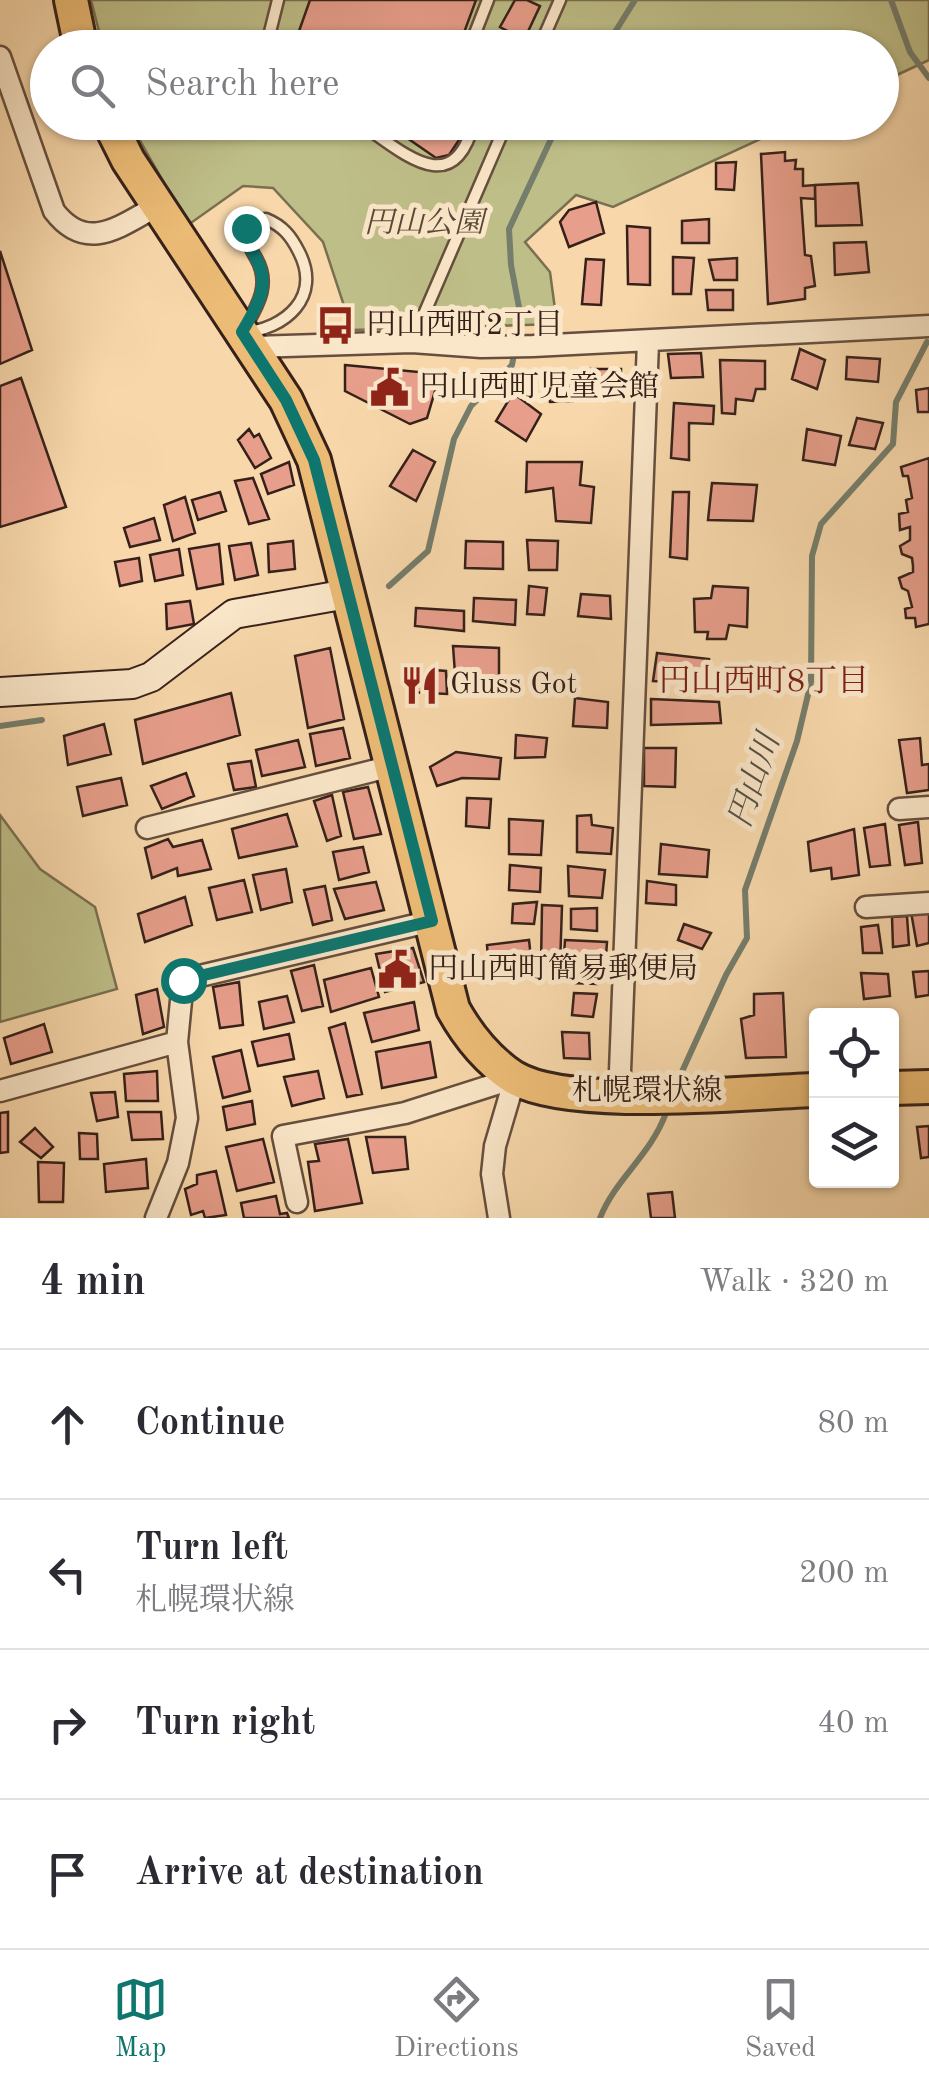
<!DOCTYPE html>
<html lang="en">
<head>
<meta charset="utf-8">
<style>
	:root { --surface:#fff; --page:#f7f7f7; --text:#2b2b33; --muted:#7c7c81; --line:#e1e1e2; --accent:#0f766e }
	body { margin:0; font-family:"Old Standard TT","Noto Serif JP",serif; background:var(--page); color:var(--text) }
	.controls { position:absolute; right:30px; bottom:30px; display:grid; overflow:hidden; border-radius:10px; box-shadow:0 2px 8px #0004 }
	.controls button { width:90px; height:90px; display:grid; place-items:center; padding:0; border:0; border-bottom:2px solid var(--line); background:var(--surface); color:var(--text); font:50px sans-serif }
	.stop { position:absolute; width:30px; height:30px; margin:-22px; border:8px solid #0f766e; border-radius:50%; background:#fff }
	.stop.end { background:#0f766e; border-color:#fff; box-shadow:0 2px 10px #0008 }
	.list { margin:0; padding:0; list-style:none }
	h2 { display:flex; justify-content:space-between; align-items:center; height:130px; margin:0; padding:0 40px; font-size:42px }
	h2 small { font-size:32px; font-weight:400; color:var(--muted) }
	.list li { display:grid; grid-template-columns:65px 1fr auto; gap:30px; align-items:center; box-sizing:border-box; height:150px; padding:0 40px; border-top:2px solid var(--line) }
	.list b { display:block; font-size:38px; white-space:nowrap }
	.list p { margin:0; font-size:32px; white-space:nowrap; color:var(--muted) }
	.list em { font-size:32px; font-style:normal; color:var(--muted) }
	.icon { flex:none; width:55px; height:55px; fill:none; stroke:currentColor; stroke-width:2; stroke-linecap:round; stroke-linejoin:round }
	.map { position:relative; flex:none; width:929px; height:1218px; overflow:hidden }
	.search { position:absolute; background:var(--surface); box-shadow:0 2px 8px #0004; left:30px; right:30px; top:30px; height:110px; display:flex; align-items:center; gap:25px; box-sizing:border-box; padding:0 35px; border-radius:55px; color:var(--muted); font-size:38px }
	.sheet { height:730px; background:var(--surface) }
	nav { display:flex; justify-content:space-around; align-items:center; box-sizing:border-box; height:140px; border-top:2px solid var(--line); background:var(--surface); font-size:28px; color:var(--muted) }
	nav a { display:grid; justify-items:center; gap:5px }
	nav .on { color:var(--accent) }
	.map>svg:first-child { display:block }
</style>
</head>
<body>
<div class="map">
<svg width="929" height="1218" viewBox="0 0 929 1218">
	<rect width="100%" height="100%" fill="#f8d8ab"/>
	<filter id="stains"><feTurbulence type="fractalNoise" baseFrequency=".002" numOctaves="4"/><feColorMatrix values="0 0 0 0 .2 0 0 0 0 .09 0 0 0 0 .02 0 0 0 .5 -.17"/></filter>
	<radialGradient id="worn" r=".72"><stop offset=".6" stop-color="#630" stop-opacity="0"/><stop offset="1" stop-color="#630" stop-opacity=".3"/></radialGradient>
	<path fill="#bebe88" stroke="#7a7051" stroke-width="2.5" d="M91,0H929V60L882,82V48L103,47Z
		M130,123H795L613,207L576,195L525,242L550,272L557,324L352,330L323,242L273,188L243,186L188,225Z
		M0,815L40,869L95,907L117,989L0,1022Z"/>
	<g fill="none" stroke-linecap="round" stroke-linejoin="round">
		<path stroke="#757d6c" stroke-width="6" d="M891,0L910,52L929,78
			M605,48L635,0
			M389,586L428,551L454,439L471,406L512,365L521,318L511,265L509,229L559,122
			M0,726L42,720
			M680,1076L726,975L747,938L745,890L797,741L811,682L812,556L821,524L893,444L896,402L927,342
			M600,1218C616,1178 650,1156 666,1113"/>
	</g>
	<path fill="#e79e8b" stroke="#36211a" stroke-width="2.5" d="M310,0H476L462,38L464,48H293Z
		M515,0H527L540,6L524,40L500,27Z
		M384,122H464L461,137L449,155L436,158Z
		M785,152V161L796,160L795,169H803V186L815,185V199L801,198L805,255L811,256L815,286L805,288V299L768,304L761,154Z
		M736,162L734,190L716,189V163Z
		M858,183L862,225L816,226L815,185Z
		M596,202L604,233L569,247L560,222L569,210Z
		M709,219V243H682V221Z
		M627,226L650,228V285L628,284Z
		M866,242L869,272L835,275L834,243Z
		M0,251L32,350L0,364Z
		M673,257L694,258L691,294H673Z
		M737,258V280H714L709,260Z
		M586,259L604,260L601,305L582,304Z
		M706,290H733V310H708Z
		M800,349L825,360L817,389L792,379Z
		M701,353L703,377L671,378L668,354Z
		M847,357L880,359L878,382L846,379Z
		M720,360L765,361V389H756L753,401L736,399L735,414L722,413Z
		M345,365L440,374L427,418L410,424L345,391Z
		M584,369H621V395L586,393Z
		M570,373L573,401L550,402L546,374Z
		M21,378L66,507L0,527V386Z
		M929,388V412H918L916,390Z
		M513,393L541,414L526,441L496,421Z
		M674,403L714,406L713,424L689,423V460L671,458Z
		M857,418L883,423L875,449L849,445Z
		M249,429L254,437L259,434L271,458L255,468L238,440Z
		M807,429L841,436L835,465L803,460Z
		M413,450L435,462L416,501L390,486Z
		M929,458V624L916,627L915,618H906L905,609L912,607L908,591L902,588L899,578L913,572V566L912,558L902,554L900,546L910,540V527L900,530L899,514L908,512L906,500L912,498L908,476H903L901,467Z
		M289,462L294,485L268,494L261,474Z
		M527,462H582L580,485L594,487L591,523L556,521L553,488L526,492Z
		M253,478L269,519L249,524L235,481Z
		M712,483L757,485L753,521L708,520Z
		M220,492L226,511L198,520L192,500Z
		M673,492H689L687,559L670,557Z
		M185,497L195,533L173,541L164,505Z
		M154,518L160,540L130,547L124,528Z
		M527,540L558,541L557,570H529Z
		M293,541L295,569L269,572L268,544Z
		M466,541L503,542V569L465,568Z
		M251,543L258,575L235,580L229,546Z
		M219,544L223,584L197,589L189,549Z
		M179,549L183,575L155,581L150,555Z
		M139,558L142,581L120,586L115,562Z
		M529,586L547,588L544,615L527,614Z
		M713,586L748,588L747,627L729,625L726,639H707L708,632H695L694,599L711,598Z
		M581,594L610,596L611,619L578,616Z
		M474,598L516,600L515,625L473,621Z
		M190,601L194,624L167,629L166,604Z
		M416,608L464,611V631L415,626Z
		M453,646L499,648V688L456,687Z
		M330,648L344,719L308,728L295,656Z
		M657,653L709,659L708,684L653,681Z
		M434,670L446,671L447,694L409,692L408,678H432Z
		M231,693L240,735L143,764L135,720Z
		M575,698L608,702L607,728L573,726Z
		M651,699L719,702L721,723L651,725Z
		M104,724L111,754L68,765L64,736Z
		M343,728L350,758L316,766L310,734Z
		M516,735L547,738L545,757L515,758Z
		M920,738L922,765L929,764V790L907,793L899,740Z
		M298,740L305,767L262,776L256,750Z
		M644,748H676L675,787L644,786Z
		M456,752L501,758L499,779L462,778L437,786L430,767Z
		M251,761L256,787L234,790L228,764Z
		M186,773L194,796L162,809L151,786Z
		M121,778L127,805L83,816L77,787Z
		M368,787L381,834L354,839L343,792Z
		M332,795L341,836L327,841L314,801Z
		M467,798L491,799L489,828L466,826Z
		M287,814L297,846L239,858L232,829Z
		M591,815L592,825L613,828L611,854L577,852V816Z
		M509,819L543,821L541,855L509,854Z
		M918,822L922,863L905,865L899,825Z
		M885,824L890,865L870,867L864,828Z
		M854,829L859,875L832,879L831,868L811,871L808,842Z
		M168,839L173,847L202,840L211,869L178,876L177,868L152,878L145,848Z
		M661,844L709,850L707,877L659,874Z
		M363,847L369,872L339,880L333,852Z
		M510,865L541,868L540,892L509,890Z
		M568,866L605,870L602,898L569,896Z
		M286,869L292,902L261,910L253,875Z
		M244,880L252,912L217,920L209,888Z
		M647,881L676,885V905L646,903Z
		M376,882L384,910L345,919L334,889Z
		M325,886L332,920L313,925L304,890Z
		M185,897L192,925L145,942L138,914Z
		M537,902L534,924L512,923L513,904Z
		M542,905L562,906L560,967L541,965Z
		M597,908V931L571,929V909Z
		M929,911V943L917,946L911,912Z
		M907,916L909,945L893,947L892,917Z
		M684,924L711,933L702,949L678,940Z
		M878,925L882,953H863L861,927Z
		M529,940L532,967L489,972L487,945Z
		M565,940L607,942L606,956L564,955Z
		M413,948L424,982L385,992L376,954Z
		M572,962H598L597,984L572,983Z
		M314,965L323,1006L302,1011L291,971Z
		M371,968L379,997L331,1012L324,980Z
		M929,971V995L916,997L913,972Z
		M861,973L888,974L890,996L864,999Z
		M239,982L243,1025L220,1028L213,987Z
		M157,989L164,1027L143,1034L136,995Z
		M574,993L597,994L593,1017L572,1015Z
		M783,993L786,1057L746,1058L741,1019L754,1015V994Z
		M287,996L294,1022L264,1029L259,1002Z
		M414,1002L419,1030L372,1042L364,1013Z
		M345,1023L362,1094L347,1097L329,1028Z
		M44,1024L52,1052L11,1064L4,1038Z
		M562,1032L589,1033L590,1059L564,1058Z
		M289,1034L294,1059L258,1066L252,1042Z
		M430,1042L436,1077L382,1088L376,1052Z
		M241,1050L250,1091L223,1098L213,1057Z
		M157,1071L158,1101H126L124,1074Z
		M318,1071L324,1098L292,1106L284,1077Z
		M115,1092L118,1117L97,1121L91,1093Z
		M252,1101L255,1124L227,1130L223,1107Z
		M8,1112V1152L0,1153V1113Z
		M128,1112H161L163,1139L132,1140Z
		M929,1126V1157L921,1158L917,1127Z
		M35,1128L53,1147L41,1158L20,1142Z
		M79,1133L97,1134L98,1159H80Z
		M366,1137H405L408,1169L373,1173Z
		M263,1139L274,1182L237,1191L226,1147Z
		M348,1139L362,1203L315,1211L308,1162L319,1161L315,1144Z
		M146,1159L148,1188L106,1192L104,1164Z
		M38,1162L64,1163L63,1202H39Z
		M216,1171L226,1215L205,1218L203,1211L191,1215L185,1189L197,1184V1175Z
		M672,1192L675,1218H651L648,1194Z
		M276,1196L280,1214L287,1213L289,1218H244L241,1203Z"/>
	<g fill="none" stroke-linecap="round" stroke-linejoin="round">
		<defs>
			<path id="lane" d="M266,48L278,0
				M473,48L472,41L488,0
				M539,48L560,0
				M358,122C402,151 453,203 474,122
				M266,219C283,226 291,236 299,252C322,297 286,329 242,333C256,308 272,286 256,258C250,248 246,240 246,228L252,221Z
				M412,342L507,122"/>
			<path id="street" d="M0,57L54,211C87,254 120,226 157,206
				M252,347L412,342L481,347L533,346L929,326
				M899,809L929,807
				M147,828L392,766
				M866,907L929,903
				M0,1091L177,1042
				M619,1097L648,342
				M297,1202L283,1136L405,1113L515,1078
				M156,1218L178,1163L187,1118L177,1042L183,980L432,921
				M499,1218L492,1174L495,1146L515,1078"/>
			<path id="secondary" d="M0,692L132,684L151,677L234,614L347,594"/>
			<path id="primary" d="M71,0L81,48
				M109,122L128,160L286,400L314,460L453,1009C468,1036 486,1059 513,1077C568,1111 747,1092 816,1090
				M892,1088L929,1087"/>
		</defs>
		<use href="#lane" stroke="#664f3e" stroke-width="15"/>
		<use href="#street" stroke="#664f3e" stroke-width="25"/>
		<use href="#secondary" stroke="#36211a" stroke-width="32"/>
		<use href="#primary" stroke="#36211a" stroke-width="38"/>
		<use href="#lane" stroke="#fae6c8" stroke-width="10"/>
		<use href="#street" stroke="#fae6c8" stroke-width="20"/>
		<use href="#secondary" stroke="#fae6c8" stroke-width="28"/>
		<use href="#primary" stroke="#ecbc76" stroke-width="32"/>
	</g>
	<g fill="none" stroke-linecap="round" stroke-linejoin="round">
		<path stroke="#0f766e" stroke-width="12" d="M183,980L432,921L314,460L286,400L242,332C256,307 272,287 256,258C250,248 246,240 246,228"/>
	</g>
	<defs>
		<symbol id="bus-bare" viewBox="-9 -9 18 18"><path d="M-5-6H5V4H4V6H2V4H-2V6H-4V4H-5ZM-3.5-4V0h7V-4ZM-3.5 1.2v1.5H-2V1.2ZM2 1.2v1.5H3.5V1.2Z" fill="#8f2418" stroke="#fae6c8" stroke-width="2.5" paint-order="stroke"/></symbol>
		<symbol id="civic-bare" viewBox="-9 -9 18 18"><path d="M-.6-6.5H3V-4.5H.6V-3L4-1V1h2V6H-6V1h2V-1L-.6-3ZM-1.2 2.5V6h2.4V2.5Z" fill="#8f2418" stroke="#fae6c8" stroke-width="2.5" paint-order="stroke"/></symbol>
		<symbol id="restaurant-bare" viewBox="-9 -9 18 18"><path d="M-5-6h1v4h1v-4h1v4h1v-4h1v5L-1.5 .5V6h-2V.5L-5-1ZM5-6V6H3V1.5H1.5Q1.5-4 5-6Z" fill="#8f2418" stroke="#fae6c8" stroke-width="2.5" paint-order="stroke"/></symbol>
	</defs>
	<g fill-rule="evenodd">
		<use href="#bus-bare" x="308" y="298" width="55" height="55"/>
		<use href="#civic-bare" x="362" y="360" width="55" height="55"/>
		<use href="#restaurant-bare" x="392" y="658" width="55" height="55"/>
		<use href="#civic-bare" x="370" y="942" width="55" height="55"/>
	</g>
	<g text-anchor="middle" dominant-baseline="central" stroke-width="10" stroke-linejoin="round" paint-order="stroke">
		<g font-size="30" font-style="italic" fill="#584836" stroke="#fae6c8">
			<text x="424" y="224">円山公園</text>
		</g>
		<g font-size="30" fill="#36211a" stroke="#fae6c8" text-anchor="start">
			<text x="366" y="326">円山西町2丁目</text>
			<text x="419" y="388">円山西町児童会館</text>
			<text x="450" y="685">Gluss Got</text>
			<text x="428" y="970">円山西町簡易郵便局</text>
		</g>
		<g font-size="30" fill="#36211a" stroke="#fae6c8">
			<text x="647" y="1092">札幌環状線</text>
		</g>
		<g font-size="32" fill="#7a1f14" stroke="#fae6c8">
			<text x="764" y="683">円山西町8丁目</text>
		</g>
		<g font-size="32" font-style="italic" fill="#564f43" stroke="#fae6c8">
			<text transform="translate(756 781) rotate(-71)">円山川</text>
		</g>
	</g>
	<rect width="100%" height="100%" filter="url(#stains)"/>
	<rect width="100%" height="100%" fill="url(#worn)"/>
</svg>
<div class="controls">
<button><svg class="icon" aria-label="locate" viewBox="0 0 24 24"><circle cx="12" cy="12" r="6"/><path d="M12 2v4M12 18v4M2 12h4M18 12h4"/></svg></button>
<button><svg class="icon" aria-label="layers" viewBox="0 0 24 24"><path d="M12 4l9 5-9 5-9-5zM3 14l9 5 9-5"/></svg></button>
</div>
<div class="stop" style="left:183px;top:980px"></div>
<div class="stop end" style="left:246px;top:228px"></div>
<div class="search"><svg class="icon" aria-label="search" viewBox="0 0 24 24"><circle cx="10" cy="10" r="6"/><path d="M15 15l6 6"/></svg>Search here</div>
</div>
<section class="sheet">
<h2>4 min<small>Walk · 320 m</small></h2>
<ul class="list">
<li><svg class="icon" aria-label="ahead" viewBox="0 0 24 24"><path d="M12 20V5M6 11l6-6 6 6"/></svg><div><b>Continue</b></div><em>80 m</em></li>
<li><svg class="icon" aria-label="left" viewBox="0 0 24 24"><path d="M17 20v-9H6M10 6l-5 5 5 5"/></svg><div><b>Turn left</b><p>札幌環状線</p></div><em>200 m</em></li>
<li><svg class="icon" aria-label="right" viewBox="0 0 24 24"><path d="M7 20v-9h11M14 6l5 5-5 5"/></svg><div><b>Turn right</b></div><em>40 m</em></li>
<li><svg class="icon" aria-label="arrive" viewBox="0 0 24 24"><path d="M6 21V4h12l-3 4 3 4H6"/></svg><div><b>Arrive at destination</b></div></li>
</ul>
</section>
<nav>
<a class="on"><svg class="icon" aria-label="map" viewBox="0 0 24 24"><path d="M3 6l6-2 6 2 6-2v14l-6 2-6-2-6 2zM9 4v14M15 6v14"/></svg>Map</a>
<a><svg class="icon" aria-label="directions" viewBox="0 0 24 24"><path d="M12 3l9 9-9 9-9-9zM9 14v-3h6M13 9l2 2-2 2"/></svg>Directions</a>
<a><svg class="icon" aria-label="saved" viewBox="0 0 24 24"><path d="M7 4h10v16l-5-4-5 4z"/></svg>Saved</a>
</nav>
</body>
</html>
